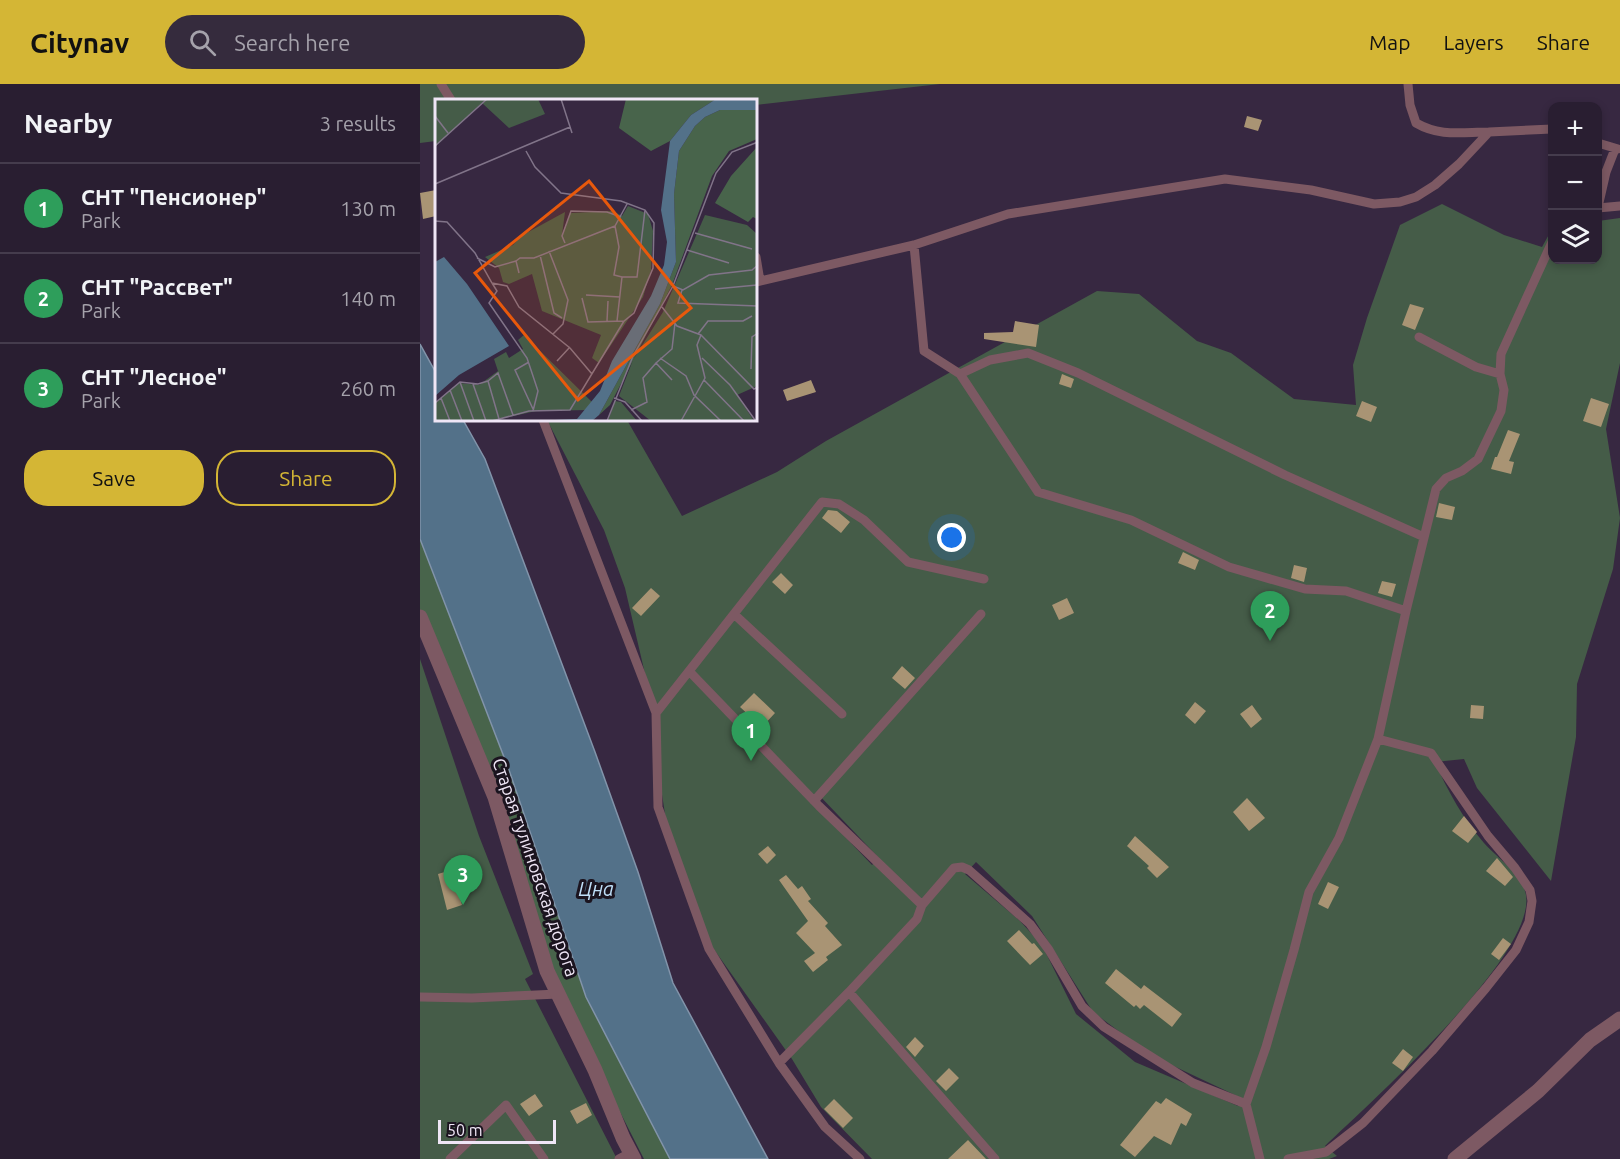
<!DOCTYPE html>
<html lang="en">
<head>
<meta charset="utf-8">
<style>
	:root { --surface:#291e31; --page:#352b3d; --text:#f1f3f6; --muted:#a5a2ab; --line:#453c4d; --accent:#d4b635 }
	body { margin:0; font-family:Ubuntu,sans-serif; background:var(--page); color:var(--text) }
	.controls { position:absolute; right:18px; top:18px; display:grid; overflow:hidden; border-radius:12px; box-shadow:0 3px 9px #0003 }
	.controls button { width:54px; height:54px; display:grid; place-items:center; padding:0; border:0; border-bottom:2px solid var(--line); background:var(--surface); color:var(--text); font:30px sans-serif }
	.scale { position:absolute; left:18px; bottom:15px; width:118px; box-sizing:border-box; padding-left:6px; border:3px solid #efe6f6; border-top:0; font-size:16px; line-height:21px; white-space:nowrap; color:#efe6f6; -webkit-text-stroke:4px #1b141f; paint-order:stroke }
	.you { position:absolute; left:532px; top:454px; width:21px; height:21px; margin:-15px; border:4px solid #fff; border-radius:50%; background:#1a73e8; box-shadow:0 0 0 9px #1a73e833 }
	.badge { display:grid; place-items:center; width:39px; height:39px; border-radius:50%; background:var(--accent); color:#fff; font-size:20px; font-weight:700 }
	.pin { position:absolute; translate:-50% -50px; filter:drop-shadow(0 2px 3px #0008) }
	.pin::after { content:''; position:absolute; top:32px; width:21px; height:18px; background:inherit; clip-path:polygon(0 0,100% 0,50% 100%) }
	.list { margin:0; padding:0; list-style:none }
	h2 { display:flex; justify-content:space-between; align-items:center; height:78px; margin:0; padding:0 24px; font-size:26px }
	h2 small { font-size:20px; font-weight:400; color:var(--muted) }
	.list li { display:grid; grid-template-columns:39px 1fr auto; gap:18px; align-items:center; box-sizing:border-box; height:90px; padding:0 24px; border-top:2px solid var(--line) }
	.list b { display:block; font-size:22px; white-space:nowrap }
	.list p { margin:0; font-size:20px; white-space:nowrap; color:var(--muted) }
	.list em { font-size:20px; font-style:normal; color:var(--muted) }
	.actions { display:flex; gap:12px; padding:18px 24px }
	.actions a { flex:1; padding:14px 0; border:2px solid var(--accent); border-radius:24px; text-align:center; font-size:21px; color:var(--accent) }
	.actions .main { background:var(--accent); color:#111 }
	.icon { flex:none; width:33px; height:33px; fill:none; stroke:currentColor; stroke-width:2; stroke-linecap:round; stroke-linejoin:round }
	.map { position:relative; flex:none; width:1200px; height:1075px; overflow:hidden }
	header { display:flex; align-items:center; gap:36px; box-sizing:border-box; height:84px; padding:0 30px; background:var(--accent); color:#111 }
	header strong { font-size:28px }
	nav { display:flex; gap:33px; margin-inline-start:auto; font-size:21px }
	.search { width:420px; height:54px; background:var(--page); display:flex; align-items:center; gap:15px; box-sizing:border-box; padding:0 21px; border-radius:33px; color:var(--muted); font-size:22px }
	main { display:flex }
	aside { flex:1; background:var(--surface) }
	.map>svg:first-child { display:block }
</style>
</head>
<body>
<header>
<strong>Citynav</strong>
<div class="search"><svg class="icon" aria-label="search" viewBox="0 0 24 24"><circle cx="10" cy="10" r="6"/><path d="M15 15l6 6"/></svg>Search here</div>
<nav><a>Map</a><a>Layers</a><a>Share</a></nav>
</header>
<main>
<aside>
<h2>Nearby<small>3 results</small></h2>
<ul class="list">
<li><span class="badge" style="background:#2e9e5b">1</span><div><b>СНТ &quot;Пенсионер&quot;</b><p>Park</p></div><em>130 m</em></li>
<li><span class="badge" style="background:#2e9e5b">2</span><div><b>СНТ &quot;Рассвет&quot;</b><p>Park</p></div><em>140 m</em></li>
<li><span class="badge" style="background:#2e9e5b">3</span><div><b>СНТ &quot;Лесное&quot;</b><p>Park</p></div><em>260 m</em></li>
</ul>
<div class="actions"><a class="main">Save</a><a>Share</a></div>
</aside>
<div class="map">
<svg width="1200" height="1075" viewBox="0 0 1200 1075">
	<rect width="100%" height="100%" fill="#372841"/>
	<path fill="#455c48" fill-rule="evenodd" d="M0,0H520L336,21V16H16V57L0,59Z
		M1022,120L1084,151L1122,163L1132,145V176H1178V137L1200,134V279L1186,345L1200,434L1193,485L1157,600L1156,653L1131,797L1057,704L1044,675L1015,678C1027,706 1044,736 1064,759C1077,774 1099,787 1105,807C1124,865 947,1021 905,1062L917,1072L909,1075H452L401,1023L372,975L283,850L247,743L232,645L238,638L233,624L205,504L184,446L127,336H207L262,432L357,388L406,357L677,207L719,210L777,257L811,269L874,315L936,321L933,281L947,234L980,141ZM397,709L459,774L452,781L390,716ZM556,778L612,832L673,928L720,963L743,977L815,1011L818,1022L715,978L656,930L622,861L600,837L545,790Z
		M0,575L59,752L113,890L105,895L197,1075H0Z"/>
	<path fill="#48644b" d="M0,455L89,686L166,913L250,1075H224L149,928L0,530Z"/>
	<path fill="#537189" stroke="#8294aa" stroke-width="1.5" d="M0,260L16,289V336H43L65,375L175,668L218,788L253,899L348,1075H250L166,913L89,686L0,455Z"/>
	<path fill="#a99474" d="M827,32L842,36L838,47L824,43Z
		M16,106V132L3,135L0,109Z
		M990,220L1004,224L995,246L982,241Z
		M595,237L619,241L616,263L564,255V249L593,248Z
		M642,290L654,295L651,304L639,300Z
		M391,296L396,308L367,317L363,306Z
		M1171,314L1189,320L1181,343L1163,337Z
		M942,317L957,323L951,338L936,332Z
		M1088,346L1100,350L1089,377L1094,378L1091,390L1071,385L1075,373H1077Z
		M1019,419L1035,423L1032,436L1016,433Z
		M408,426L417,427L430,438L421,449L402,434Z
		M763,468L779,476L775,486L758,479Z
		M874,481L887,484L884,498L871,494Z
		M361,489L373,501L365,510L352,498Z
		M962,497L976,500L972,513L958,509Z
		M231,504L240,512L221,532L212,524Z
		M647,514L654,529L639,536L632,521Z
		M482,582L495,594L485,605L472,594Z
		M334,609L355,629L342,643L320,623Z
		M775,618L786,627L775,640L765,631Z
		M832,621L842,635L831,644L820,630Z
		M1051,621L1064,622L1063,635L1050,634Z
		M827,714L845,734L829,747L813,728Z
		M1044,732L1057,748L1048,759L1032,747Z
		M715,752L749,783L737,794L727,784L729,782L707,762Z
		M348,762L356,771L347,780L338,770Z
		M1077,774L1093,793L1085,802L1066,787Z
		M38,784L43,801L37,803L42,821L27,826L18,790Z
		M366,791L378,805L382,802L391,815L388,817L408,839L405,842L422,861L406,873L408,876L393,888L384,877L395,869L376,849L388,837L359,796Z
		M908,798L919,803L908,825L898,820Z
		M599,846L612,860L614,859L623,870L610,881L587,857Z
		M1083,854L1091,860L1079,876L1071,870Z
		M696,885L721,905L724,901L762,930L752,943L724,921L720,925L716,921L714,923L685,899Z
		M495,953L504,962L495,973L486,963Z
		M983,965L993,973L983,987L972,979Z
		M529,984L539,994L526,1007L516,997Z
		M115,1010L123,1022L109,1032L100,1020Z
		M746,1014L772,1030L766,1042L761,1039L751,1061L734,1052L715,1073L700,1061L736,1017L741,1020Z
		M414,1015L433,1034L423,1044L404,1025Z
		M166,1019L172,1031L157,1040L150,1027Z
		M548,1056L566,1075H528Z"/>
	<g fill="none" stroke-linecap="round" stroke-linejoin="round">
		<path stroke="#7d5963" stroke-width="9" d="M21,0L31,16
			M988,0L990,21L996,39C1020,53 1042,48 1069,48
			M1178,59L1198,65
			M1178,123L1186,88L1195,65
			M1178,124L1200,122
			M494,161L504,267L540,290L618,408L711,436L809,483L885,505L926,507L986,527
			M336,173L340,197
			M336,198L494,161L588,130L805,95L891,106L954,120L980,118L996,113L1015,101L1039,80L1069,48L1132,45
			M540,290L570,276L608,269L658,289L865,391L1004,453
			M1080,290L1081,270L1132,158
			M123,336L236,629
			M314,530L422,630
			M269,587L399,722L502,821L497,835L429,908L575,1075
			M394,717L561,530
			M502,821L534,784L542,783L549,786L610,840L629,866L662,922L684,943L773,999L826,1020L840,1075
			M0,913L52,914L138,910
			M359,979L429,908
			M826,1020L846,963L874,866L889,808L919,754L958,655L986,527L1016,405L1026,394L1042,387L1058,375L1081,327L1084,306L1080,290L1056,283L999,253
			M30,1075L86,1021L124,1075
			M199,1075L210,1069
			M440,1075L405,1043L359,979L289,865L238,723L236,629L402,418L419,420L444,436L488,478L564,495
			M868,1075L906,1068L943,1039L1012,967L1066,904L1096,866L1109,838L1112,817L1110,806L1095,784L1068,752L1011,669L958,655"/>
		<path stroke="#7d5963" stroke-width="15" d="M1035,1075L1118,1007L1170,956L1200,935"/>
		<path stroke="#7d5963" stroke-width="15" d="M0,533L75,713L127,887L175,986L203,1054L214,1075"/>
	</g>
	<g text-anchor="middle" dominant-baseline="central" stroke-width="6" stroke-linejoin="round" paint-order="stroke">
		<g font-size="18" fill="#efe6f6" stroke="#1b141f">
			<text transform="translate(116 783) rotate(71)">Старая тулиновская дорога</text>
		</g>
		<g font-size="20" font-style="italic" fill="#bfdff8" stroke="#1b141f">
			<text x="176" y="804">Цна</text>
		</g>
	</g>
	<g transform="translate(15 15)">
		<rect width="322" height="322" fill="#372841"/>
		<path d="M0,0H103L110,15L74,29L47,4L0,48ZM193,107L213,115L218,132L216,171L208,198L164,264L157,259L166,236L107,212L97,175L74,185L68,183L64,169L50,158L78,146L86,137L130,113L127,136L135,114L178,112L187,117ZM270,116L312,126L322,135V287L302,296L319,322H216L184,297L198,261L228,213ZM89,236L158,304L154,311L101,312L56,322H0V304L24,284L44,286L63,272L59,260L71,253L74,259L88,250L83,241ZM180,302L186,303L202,322H173Z" fill="#455c48"/>
		<path d="M191,0H281L256,16L235,42L216,52L184,29ZM306,9L322,11V40L294,52L277,77L237,186L175,306L164,316L225,205L241,163L239,95L244,52L260,27L270,18L285,11ZM322,48V120L318,118L313,123L280,104L296,77Z" fill="#48644b"/>
		<path d="M281,0H322V11H285L270,18L260,27L244,52L239,95L241,163L225,205L164,316L157,322H97L142,320L165,292L177,262L216,197L229,166L232,143L226,111L235,42L256,16ZM9,158L32,185L74,247L24,276L0,297V163Z" fill="#537189"/>
		<path fill="none" stroke="#817489" stroke-width="1.5" d="M126,0L137,34M0,17L13,34M0,47L52,0M91,52L100,68L126,94L186,102L210,111L219,124L218,169L199,214L189,222L153,223L147,199M0,85L135,28M0,122L12,123L40,154L57,184L72,187L84,208L135,249L157,275M260,134L317,150M130,144L127,137L136,112L172,113L186,118M252,151L294,164M114,152L133,201L128,225L118,235M105,156L119,214L127,219M42,159L60,168L81,162M84,174L81,162L85,159H99L180,127M187,178L179,176L184,148L180,127L192,105M57,184L62,192L54,204L92,259L103,292L98,312M238,187L248,191L274,176L317,171L323,166M280,190L322,186M247,191L243,204L323,207M151,196L185,198M227,208L242,227L266,236L262,246L270,279L246,322M172,222L173,202M182,222L187,178H202L210,111M263,235L273,222H308L317,217M266,236L319,290L323,288M225,259L251,277L259,296L286,322M267,259L295,286L320,321M122,262L135,248M94,263L80,271L98,310M316,270L317,238L323,234M237,281L221,264L237,250L240,224M269,281L309,322M53,282L63,274L78,316M25,283L39,322M38,285L51,322M15,291L27,322M6,299L15,322M179,299L190,303L207,322M0,304L25,283L43,285L53,282L64,320M196,311L212,303L208,279L221,264M57,322L94,312L135,311L189,222M172,322L198,257L238,187L281,74L297,53L323,43"/>
		<path fill="#e8590c" fill-opacity="0.15" stroke="#e8590c" stroke-width="3" d="M154,82L256,209L143,301L40,174Z"/>
		<rect width="322" height="322" fill="none" stroke="#efe6f6" stroke-width="3"/>
	</g>
</svg>
<div class="controls">
<button>+</button>
<button>−</button>
<button><svg class="icon" aria-label="layers" viewBox="0 0 24 24"><path d="M12 4l9 5-9 5-9-5zM3 14l9 5 9-5"/></svg></button>
</div>
<div class="scale">50 m</div>
<div class="you"></div>
<div class="pin badge" style="left:331px;top:677px;background:#2e9e5b">1</div>
<div class="pin badge" style="left:850px;top:557px;background:#2e9e5b">2</div>
<div class="pin badge" style="left:43px;top:821px;background:#2e9e5b">3</div>
</div>
</main>
</body>
</html>
